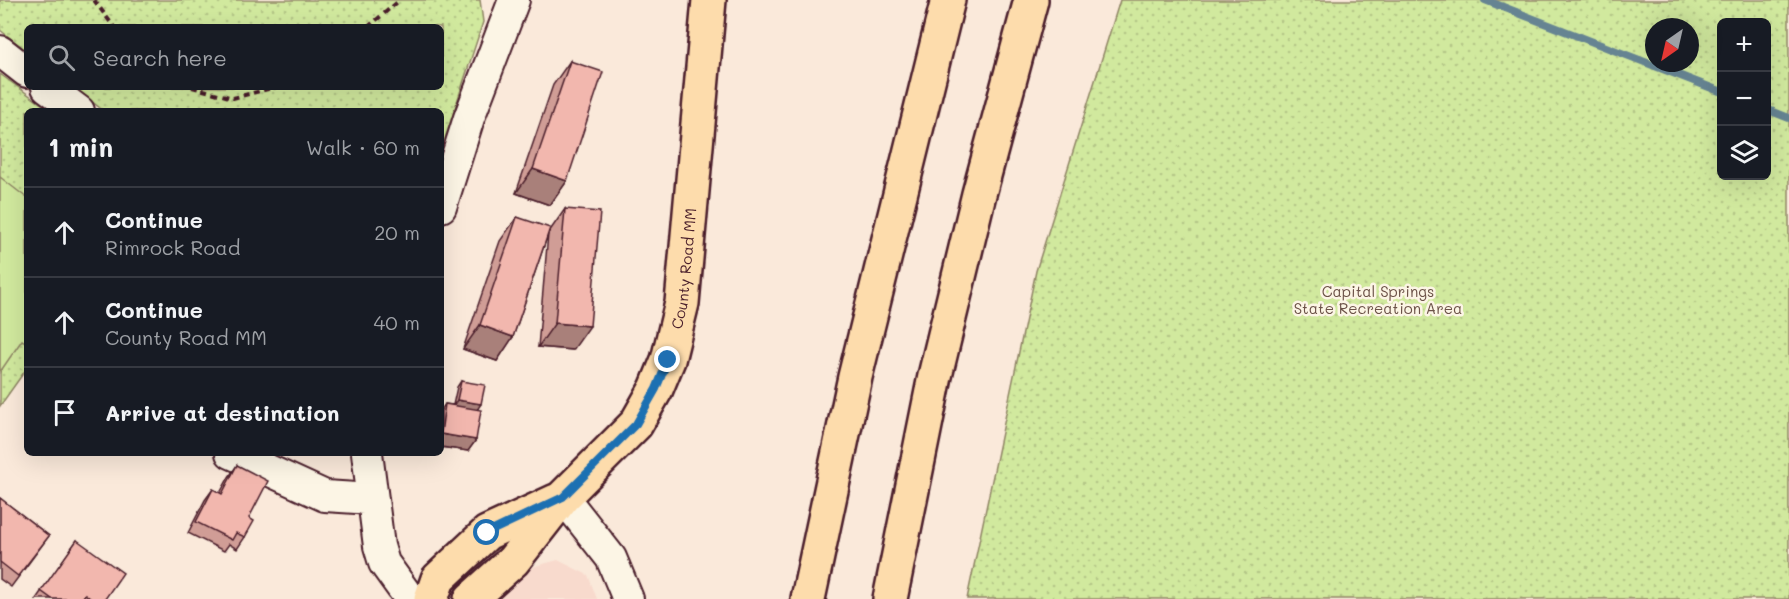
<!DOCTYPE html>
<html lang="en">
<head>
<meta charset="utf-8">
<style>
	:root { --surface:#171b24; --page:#20242c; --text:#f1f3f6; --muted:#9ea1a6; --line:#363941 }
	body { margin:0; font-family:Mali,sans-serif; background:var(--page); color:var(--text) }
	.controls { position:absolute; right:18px; top:18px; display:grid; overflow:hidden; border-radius:9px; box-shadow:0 6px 24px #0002 }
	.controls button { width:54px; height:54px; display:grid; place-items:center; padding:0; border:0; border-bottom:2px solid var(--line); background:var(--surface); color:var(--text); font:30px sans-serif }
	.compass { position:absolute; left:1645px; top:18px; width:54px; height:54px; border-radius:50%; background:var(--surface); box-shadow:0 6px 24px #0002; rotate:214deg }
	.stop { position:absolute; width:18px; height:18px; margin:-14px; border:4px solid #1f6fb2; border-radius:50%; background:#fff }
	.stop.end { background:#1f6fb2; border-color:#fff; box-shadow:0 2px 6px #0008 }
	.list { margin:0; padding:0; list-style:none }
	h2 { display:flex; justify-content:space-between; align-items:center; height:78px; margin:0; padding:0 24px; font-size:26px }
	h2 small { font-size:20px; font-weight:400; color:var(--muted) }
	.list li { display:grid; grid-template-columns:39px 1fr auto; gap:18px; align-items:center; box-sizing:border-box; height:90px; padding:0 24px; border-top:2px solid var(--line) }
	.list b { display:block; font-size:22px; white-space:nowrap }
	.list p { margin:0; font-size:20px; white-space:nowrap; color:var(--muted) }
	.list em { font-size:20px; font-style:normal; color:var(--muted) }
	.icon { flex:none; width:33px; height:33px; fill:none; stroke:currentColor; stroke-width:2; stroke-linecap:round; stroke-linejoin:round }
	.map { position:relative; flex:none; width:1789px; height:599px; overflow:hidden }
	.search { position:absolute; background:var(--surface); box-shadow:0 6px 24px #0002; left:24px; top:24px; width:420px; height:66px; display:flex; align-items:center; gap:15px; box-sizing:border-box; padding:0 21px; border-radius:9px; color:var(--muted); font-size:22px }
	.panel { position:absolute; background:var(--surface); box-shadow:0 6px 24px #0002; left:24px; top:108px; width:420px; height:348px; border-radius:9px }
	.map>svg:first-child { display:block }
</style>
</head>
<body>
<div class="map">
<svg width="1789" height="599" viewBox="0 0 1789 599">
	<defs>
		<pattern id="park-dots" width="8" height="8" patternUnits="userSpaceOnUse" patternTransform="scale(1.5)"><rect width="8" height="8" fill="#d1e99e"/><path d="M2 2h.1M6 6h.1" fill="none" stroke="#b5c788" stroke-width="1.8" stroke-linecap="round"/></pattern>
	</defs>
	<rect width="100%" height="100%" fill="#fae9da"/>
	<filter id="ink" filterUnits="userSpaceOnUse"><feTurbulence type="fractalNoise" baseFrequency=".0167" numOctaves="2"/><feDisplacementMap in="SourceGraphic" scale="12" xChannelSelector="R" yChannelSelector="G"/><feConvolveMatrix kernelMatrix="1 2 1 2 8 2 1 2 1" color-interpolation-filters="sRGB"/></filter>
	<g filter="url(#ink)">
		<path fill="#f8dacd" d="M558,560L588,575L597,599H492L528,568Z"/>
		<path fill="url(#park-dots)" stroke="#8e8464" stroke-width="1.5" fill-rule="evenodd" d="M0,0H480L483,22L441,151V111H104L73,87H441V27H27V51L0,30Z
			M1120,0H1789V599H967L1036,271ZM1766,22V176H1722V22ZM1654,27H1690V63H1654Z
			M0,74L51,111H27V368L0,406Z"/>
		<path fill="#d1e99e" stroke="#8e8464" stroke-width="1.5" d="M0,177L27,198V343L22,340L0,372Z"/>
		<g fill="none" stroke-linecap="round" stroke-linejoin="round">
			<path stroke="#668492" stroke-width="8" d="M1485,0L1722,92
				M1766,109L1789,118"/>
			<defs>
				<path id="minor" d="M0,51L27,72
					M47,87L79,111
					M441,207L469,118L514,0
					M231,453L325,496L372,499
					M367,453L379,546L384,563L410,599
					M563,497L611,558L628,599"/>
				<g id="major">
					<path d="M431,599L438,579L487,533L556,501"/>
					<path id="s1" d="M471,599L513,561L563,497L636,424L656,389L668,360L682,303L709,0"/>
				</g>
				<path id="highway" d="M808,599L855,377L948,0
					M890,599L935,376L979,194L1031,0"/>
			</defs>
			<use href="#minor" stroke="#4a1f2b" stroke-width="34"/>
			<use href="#major" stroke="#4a1f2b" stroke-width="38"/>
			<use href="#highway" stroke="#4a1f2b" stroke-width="38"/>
			<path stroke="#4a1f2b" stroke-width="4" stroke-dasharray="6 4.5" stroke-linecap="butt" d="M94,0L114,27
				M368,27L400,0
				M192,87L233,98L276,87"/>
			<use href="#minor" stroke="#fcf5e5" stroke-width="30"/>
			<use href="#major" stroke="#fddcac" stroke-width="33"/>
			<use href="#highway" stroke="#fddcac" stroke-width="33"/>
		</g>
		<path fill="#d09d96" stroke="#4a1f2b" stroke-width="1.5" d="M570,61L567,181L550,205L516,193L553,85Z
			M565,209L573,350L538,347L548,234L513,337L497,361L463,349L500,241L517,217L549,232Z
			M461,381L478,409L476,440L468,451L441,447V410L445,404L453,405L457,387Z
			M237,465L249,518L245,537L237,549L229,544L224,551L188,533L205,500L213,489L220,493L229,477Z
			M0,498L49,536L11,587L0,579Z
			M77,540L105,599H36Z"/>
		<path fill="#a9807a" stroke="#4a1f2b" stroke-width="1.5" d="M533,169L567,181L550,205L516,193Z
			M555,323L590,326L573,350L538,347Z
			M480,325L513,337L497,361L463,349Z
			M457,400L481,404L477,410L453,406Z
			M441,434L476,440L468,451L441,447Z"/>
		<path fill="#f2b7ae" stroke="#4a1f2b" stroke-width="1.5" d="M570,61L603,72L567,181L533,169Z
			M565,209L600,212L590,326L555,323Z
			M517,217L550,228L513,337L480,325Z
			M461,381L485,385L481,404L457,400Z
			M445,404L481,410L476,440L441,434Z
			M237,465L268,481L249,518L254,521L245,537L236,533L232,540L196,522L213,489L222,494Z
			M0,498L49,536L18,576L0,562Z
			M77,540L123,573L105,599H91L85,594L82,599H52L41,591Z"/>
	</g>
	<g fill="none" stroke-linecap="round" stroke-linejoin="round" filter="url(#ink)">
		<path stroke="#1f6fb2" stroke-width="8" d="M487,533L563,497L636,424L656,389L668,360"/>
	</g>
	<g text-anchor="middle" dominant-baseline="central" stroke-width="5" stroke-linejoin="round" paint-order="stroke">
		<g font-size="15" fill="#4a1f2b" stroke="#fcf5e5">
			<text stroke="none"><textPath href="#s1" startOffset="406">County Road MM</textPath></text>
		</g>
		<g font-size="15" fill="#6c5248" stroke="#fcf5e5">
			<text x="1378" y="291">Capital Springs<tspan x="1378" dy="17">State Recreation Area</tspan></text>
		</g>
	</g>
</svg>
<div class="controls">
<button>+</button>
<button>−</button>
<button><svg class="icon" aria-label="layers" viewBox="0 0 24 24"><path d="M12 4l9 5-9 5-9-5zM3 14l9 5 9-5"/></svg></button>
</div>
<svg class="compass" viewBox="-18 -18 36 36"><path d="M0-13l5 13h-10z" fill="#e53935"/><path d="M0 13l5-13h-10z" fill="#9ea1a6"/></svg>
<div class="stop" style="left:487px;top:533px"></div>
<div class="stop end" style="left:668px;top:360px"></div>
<div class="search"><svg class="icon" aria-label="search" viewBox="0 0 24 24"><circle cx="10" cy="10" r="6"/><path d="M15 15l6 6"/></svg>Search here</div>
<section class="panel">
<h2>1 min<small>Walk · 60 m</small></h2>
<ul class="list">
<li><svg class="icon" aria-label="ahead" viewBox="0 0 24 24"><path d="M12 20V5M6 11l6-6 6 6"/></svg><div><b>Continue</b><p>Rimrock Road</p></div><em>20 m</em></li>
<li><svg class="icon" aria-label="ahead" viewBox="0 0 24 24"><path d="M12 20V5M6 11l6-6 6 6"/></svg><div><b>Continue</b><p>County Road MM</p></div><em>40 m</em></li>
<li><svg class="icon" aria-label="arrive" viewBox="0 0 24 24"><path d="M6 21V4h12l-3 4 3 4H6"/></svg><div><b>Arrive at destination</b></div></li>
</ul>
</section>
</div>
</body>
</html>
